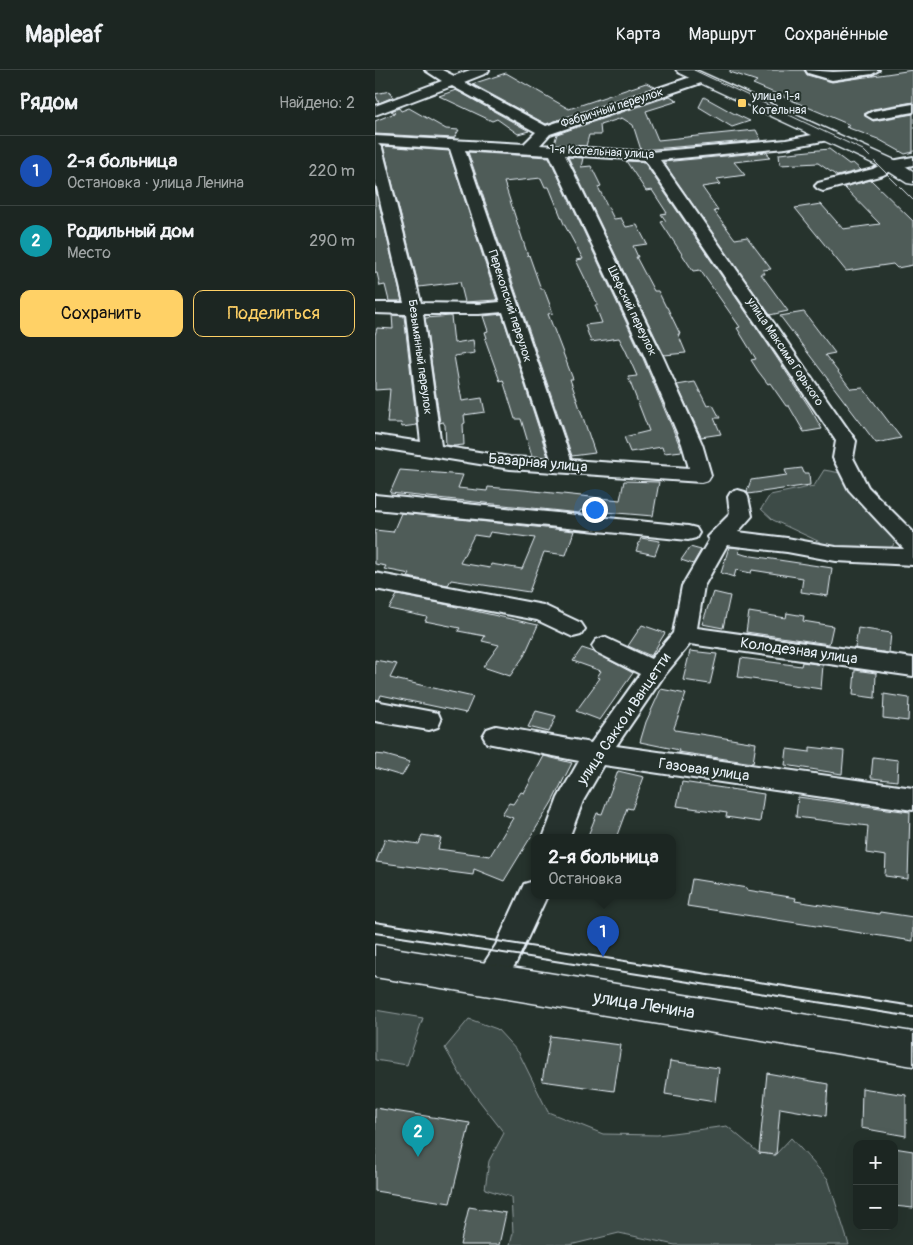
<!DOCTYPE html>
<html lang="ru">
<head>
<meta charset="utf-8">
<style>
	:root { --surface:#1c2622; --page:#252e2a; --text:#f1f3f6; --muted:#a0a5a5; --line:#3a4340; --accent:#ffd166 }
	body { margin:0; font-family:Pangolin,sans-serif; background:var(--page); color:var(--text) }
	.controls { position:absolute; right:15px; bottom:15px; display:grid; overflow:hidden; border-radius:10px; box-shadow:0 5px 20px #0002 }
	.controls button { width:45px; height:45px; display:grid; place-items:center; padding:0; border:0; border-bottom:1px solid var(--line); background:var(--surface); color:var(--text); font:25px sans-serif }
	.you { position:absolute; left:219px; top:439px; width:18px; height:18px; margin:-12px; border:4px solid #fff; border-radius:50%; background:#1a73e8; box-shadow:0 0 0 8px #1a73e833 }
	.badge { display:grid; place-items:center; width:32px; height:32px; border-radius:50%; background:var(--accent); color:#fff; font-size:16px; font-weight:700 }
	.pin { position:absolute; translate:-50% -41px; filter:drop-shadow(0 1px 2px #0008) }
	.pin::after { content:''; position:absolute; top:26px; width:18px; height:15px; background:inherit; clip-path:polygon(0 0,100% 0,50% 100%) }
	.popup { position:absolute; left:156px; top:764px; width:145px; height:65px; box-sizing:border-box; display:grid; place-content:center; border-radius:10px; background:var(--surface); filter:drop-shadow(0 1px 4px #0005); font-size:16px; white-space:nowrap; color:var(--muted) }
	.popup b { font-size:19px; color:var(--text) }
	.popup::after { content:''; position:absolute; left:50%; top:100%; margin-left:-10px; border:10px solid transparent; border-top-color:var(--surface) }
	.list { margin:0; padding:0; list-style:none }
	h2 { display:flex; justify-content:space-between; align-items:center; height:65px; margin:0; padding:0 20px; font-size:21px }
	h2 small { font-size:16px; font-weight:400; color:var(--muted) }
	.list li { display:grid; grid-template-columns:32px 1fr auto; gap:15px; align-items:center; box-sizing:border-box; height:70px; padding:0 20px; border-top:1px solid var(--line) }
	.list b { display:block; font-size:19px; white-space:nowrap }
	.list p { margin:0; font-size:16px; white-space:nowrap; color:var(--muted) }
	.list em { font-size:16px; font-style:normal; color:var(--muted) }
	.actions { display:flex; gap:10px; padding:15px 20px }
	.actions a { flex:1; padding:11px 0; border:1px solid var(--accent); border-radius:10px; text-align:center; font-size:18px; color:var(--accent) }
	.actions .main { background:var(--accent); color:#111 }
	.map { position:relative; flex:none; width:538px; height:1175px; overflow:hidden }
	header { display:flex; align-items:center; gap:30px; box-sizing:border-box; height:70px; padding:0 25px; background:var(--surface); border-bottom:1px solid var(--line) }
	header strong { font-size:24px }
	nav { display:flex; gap:28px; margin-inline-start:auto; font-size:18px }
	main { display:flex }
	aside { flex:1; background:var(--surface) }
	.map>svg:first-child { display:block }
</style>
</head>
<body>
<header>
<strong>Mapleaf</strong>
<nav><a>Карта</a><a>Маршрут</a><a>Сохранённые</a></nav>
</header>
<main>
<aside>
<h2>Рядом<small>Найдено: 2</small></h2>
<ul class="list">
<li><span class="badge" style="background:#1a4fb4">1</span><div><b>2-я больница</b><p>Остановка · улица Ленина</p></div><em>220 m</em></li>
<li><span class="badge" style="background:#0f9aa8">2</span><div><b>Родильный дом</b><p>Место</p></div><em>290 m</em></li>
</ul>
<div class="actions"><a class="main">Сохранить</a><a>Поделиться</a></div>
</aside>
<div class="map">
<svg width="538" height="1175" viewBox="0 0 538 1175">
	<rect width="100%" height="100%" fill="#26332d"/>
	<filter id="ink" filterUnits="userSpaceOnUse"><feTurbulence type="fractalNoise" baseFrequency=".02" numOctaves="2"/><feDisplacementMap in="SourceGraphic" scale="10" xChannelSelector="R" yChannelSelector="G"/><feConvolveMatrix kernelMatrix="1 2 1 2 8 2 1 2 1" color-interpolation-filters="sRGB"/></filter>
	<g filter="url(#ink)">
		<path fill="#3e4b47" stroke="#939ea0" d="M449,400L466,403L520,468L518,476L508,481L465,479L447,473L398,450L386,439L395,425L439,416Z
			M0,940L48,948L32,995L0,990Z
			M94,949L122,959L144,983L173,1042L228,1064L282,1065L352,1056L384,1083L400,1085L416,1068L453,1109L474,1175H300L244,1163L195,1175H135L138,1163L136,1127L110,1119L114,1091L129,1063L89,1011L70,978Z"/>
		<path fill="#505c59" stroke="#e8f1f8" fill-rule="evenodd" d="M355,0H429L432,5L457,12L538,0V32L498,39L489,44L498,51L538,44V82L530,84L503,69L471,57L475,55L378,14L382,11L355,2Z
			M131,3L194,39L271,13L280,17L171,54L97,14Z
			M81,20L154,61L143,64L122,49L117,51L64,26Z
			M15,21L18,27L4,33L0,24Z
			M295,26L303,31L271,41L283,70L381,60L386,70L266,80L258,55L247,48L225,55L226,65H214L211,76L179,74L182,64Z
			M329,27L358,43L375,51L357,57L324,37Z
			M24,38L26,41L34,38L71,59L84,60L79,68L0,64V51L20,43L16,41Z
			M8,76L74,81L122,230L90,232L85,212L44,217Z
			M454,79L474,94L478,93L486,100L462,106L443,93L405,95L404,84Z
			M93,82L174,87L267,286L307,381L289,383L287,377L255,382L249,367L274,361L253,307L262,306L250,279L244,268L216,272L210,255L227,253L220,235H223L201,190L208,189L189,154L174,117H170L166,108L129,112L153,186L154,185L166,219H169L178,243L173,244L198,309H195L220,383L197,386Z
			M392,82L395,88L359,92L370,105L342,109L346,114L327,117L343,140L339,141L360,169L372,167L396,199L388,200L390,204H386L413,241L395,245L288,92Z
			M193,87L208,88L206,97L216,96L226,116L223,117L239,149L246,148L251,157L262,155L272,174L258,176L263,187H261L279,221H283L291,237H292L305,264H303L311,283L289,285Z
			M251,91L269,92L392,273L435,338L447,359L429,362L414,336H411L395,313L393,314L383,301L376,290L381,289L362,258L365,257L325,200L318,201L286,152L291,151L286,144L292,143L277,120L271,121Z
			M496,110L538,151V195L522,198L518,194L471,201L420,138L446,134L468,159L505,154L469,117Z
			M0,117L27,231H14L10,215L5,216L2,203H0Z
			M429,242L460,283L450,285L476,319L488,318L526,368L501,373L405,246Z
			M127,244L173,387L157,386L146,349H140L128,310L125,311L110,269L112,268L110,262L113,261L108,246Z
			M17,245L29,246L42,355L27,357L26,353H12L15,319L0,320V265L2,258L18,259Z
			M76,246L79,273L98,270L100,283L79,286L87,331L107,328L110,342L89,345L90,353L88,354L89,375L79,376L71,375L70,355L68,352L65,353L50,248Z
			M320,312L332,336L338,335L345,348H339L346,364L326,367L302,315Z
			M427,398L429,403H434L435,415L373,424L372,421L376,410L412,405L410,400Z
			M25,400L88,405L83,418L112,421L113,417L149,420L245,430L249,411L284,412L278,446L206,440L204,443L15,423Z
			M26,443L199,461L191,485L169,482L154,522L76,510L73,515L33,507L35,504L9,499L11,496L0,494V460L18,462ZM115,462L160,468L147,499L116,494L115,498L85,493L99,465L113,467Z
			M266,468L285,471L280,485L261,481Z
			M315,477L326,480L318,494L306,490Z
			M354,477L365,478L364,483L370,485L457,498L453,526L426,522L428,508L377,500L376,503L361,500L359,507L346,503Z
			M338,522L355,526L348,558L327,554Z
			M22,525L64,533L163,555L149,586L135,606L108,597L124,575L107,571L110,566L83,561L85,558L50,551L52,547L14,539Z
			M374,542L411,548L412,543L429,546L428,551L458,556L454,574L371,562Z
			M267,555L290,563L276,586L253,576Z
			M483,558L516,563L514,583L480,578Z
			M207,578L219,582L258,603L225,650L201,641L225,608L222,607L226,601L198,591Z
			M315,581L342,584L335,614L308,610Z
			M366,588L426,596L427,592L448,595L446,619L363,607Z
			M0,590L22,594L15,608L98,627L91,643L6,625L4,630L0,629Z
			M480,600L501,603L500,628L478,625Z
			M286,619L311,624L299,658L300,660L381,673L378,693L303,682L304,680L265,672L271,652Z
			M509,624L534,628L533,651L508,648Z
			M161,641L181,646L174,662L153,657Z
			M435,677L469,681L467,704L410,695L412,679L435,682Z
			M0,684L10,685L35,692L27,706L0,698Z
			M169,686L197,693L177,732L129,811L99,799L98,805L1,792L10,769L44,774L47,765L66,768L63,779L115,786L138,748L127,744L134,733L138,734L146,722L149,723Z
			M498,687L523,690L522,711L496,708Z
			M243,701L269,707L257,739L252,738L241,768H212L222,743L227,744Z
			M307,712L389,724L385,752L351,747L352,743L302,736Z
			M423,727L535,742L533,809L510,806L511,786L491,783L493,756L421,747Z
			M317,809L372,818V820L421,828L420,831L504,844L505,842L538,847V871L312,836Z
			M175,966L246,975L239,1021L167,1011Z
			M295,991L344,998L340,1032L290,1024Z
			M392,1003L453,1014L451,1046L405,1038L401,1085L384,1083Z
			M487,1018L531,1025V1066L486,1058Z
			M0,1038L95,1053L75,1133L0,1121Z
			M519,1078L538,1081V1138L519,1136Z
			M94,1137L131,1143L124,1175H85Z"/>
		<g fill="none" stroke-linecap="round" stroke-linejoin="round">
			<defs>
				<path id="minor" d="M50,0H67L79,6L95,0H114L112,3L89,12L171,56L322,5L327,4L334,8L332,11L175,64L165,75L275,82L411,70L453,62L458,63L460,66L458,69L411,78L285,90L481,371L478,388L493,417L538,462V495L461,491L412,482L352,475L329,516L322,558L538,588V606L315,574L288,607L241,676L538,718V740L229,695L208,731L194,768H168L183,728L204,691L112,673L108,666L112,659L121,656L216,673L265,604L221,582L217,576L221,570L229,567L276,589L298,563L307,516L334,470L332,467L355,444L353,427L356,422L363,420L370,422L373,427L377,446L363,462L412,468L461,477L529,479L474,420L458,388L461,371L270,90L190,85L287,285L327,374L336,405L333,410L326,412L135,399L0,377V365L46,372L31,244L0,243V233H29L0,109V66L149,74L161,62L77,16L0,45V36L67,11ZM3,74L75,79L125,232L104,234L46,233L7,78ZM90,80L175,85L269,285L307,374L314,398L196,390ZM128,242L176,389L135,387L66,376L48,244H104Z
					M431,0L458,2L504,0L497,4L457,10L433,3Z
					M538,34V42L498,49L491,45L498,41Z
					M538,87V95L520,99L508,105L448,121L443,119L440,116L443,113L498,99L511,92Z
					M0,425L313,456L321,458L324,463L321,468L313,470L0,439Z
					M0,503L168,535L206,553L210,559L206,565L198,567L162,550L0,519Z
					M0,631L63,643L66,650L63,657L54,660L0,651Z
					M159,811V826H172L141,893L124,919L114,923L104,919L99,909L121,875L149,814Z"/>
				<path id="major" d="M301,0H321L522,91L538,101V114L532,113L510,99L304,3Z
					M0,875L538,962V996L0,907Z"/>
			</defs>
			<use href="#minor" stroke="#e8f1f8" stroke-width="4"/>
			<use href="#major" stroke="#e8f1f8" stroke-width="3"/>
			<use href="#minor" fill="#26332d" fill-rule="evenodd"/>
			<use href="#major" fill="#26332d" fill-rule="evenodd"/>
			<path stroke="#e8f1f8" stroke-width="1" d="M319,0L488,80L538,130"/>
			<path stroke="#e8f1f8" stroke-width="2" d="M0,852L538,936
				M0,863L538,947"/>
		</g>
	</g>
	<rect fill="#ffd166" stroke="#26332d" stroke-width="2" x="362" y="28" width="10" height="10" rx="2.5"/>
	<g text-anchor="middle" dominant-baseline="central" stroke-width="4" stroke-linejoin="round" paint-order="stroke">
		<g font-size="12" fill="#e8f1f8" stroke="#26332d" text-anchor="start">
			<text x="377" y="26">улица 1-я<tspan x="377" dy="14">Котельная</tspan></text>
		</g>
		<g font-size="12" fill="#e8f1f8" stroke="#26332d">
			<text transform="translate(237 38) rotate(-18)">Фабричный переулок</text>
			<text transform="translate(227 82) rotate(3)">1-я Котельная улица</text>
			<text transform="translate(135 236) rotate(72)">Перекопский переулок</text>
			<text transform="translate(257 241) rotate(64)">Шефский переулок</text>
			<text transform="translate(410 282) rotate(56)">улица Максима Горького</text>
			<text transform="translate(45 287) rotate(82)">Безымянный переулок</text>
		</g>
		<g font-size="15" fill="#e8f1f8" stroke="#26332d">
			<text transform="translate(163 393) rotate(5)">Базарная улица</text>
			<text transform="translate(424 581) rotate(8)">Колодезная улица</text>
			<text transform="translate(249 649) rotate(-56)">улица Сакко и Ванцетти</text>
			<text transform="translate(329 700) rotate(8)">Газовая улица</text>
		</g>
		<g font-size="18" fill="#e8f1f8" stroke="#26332d">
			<text transform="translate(269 935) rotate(9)">улица Ленина</text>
		</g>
	</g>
</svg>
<div class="controls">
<button>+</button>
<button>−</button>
</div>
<div class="you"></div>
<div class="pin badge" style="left:228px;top:887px;background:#1a4fb4">1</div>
<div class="popup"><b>2-я больница</b>Остановка</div>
<div class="pin badge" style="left:43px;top:1087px;background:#0f9aa8">2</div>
</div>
</main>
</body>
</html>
